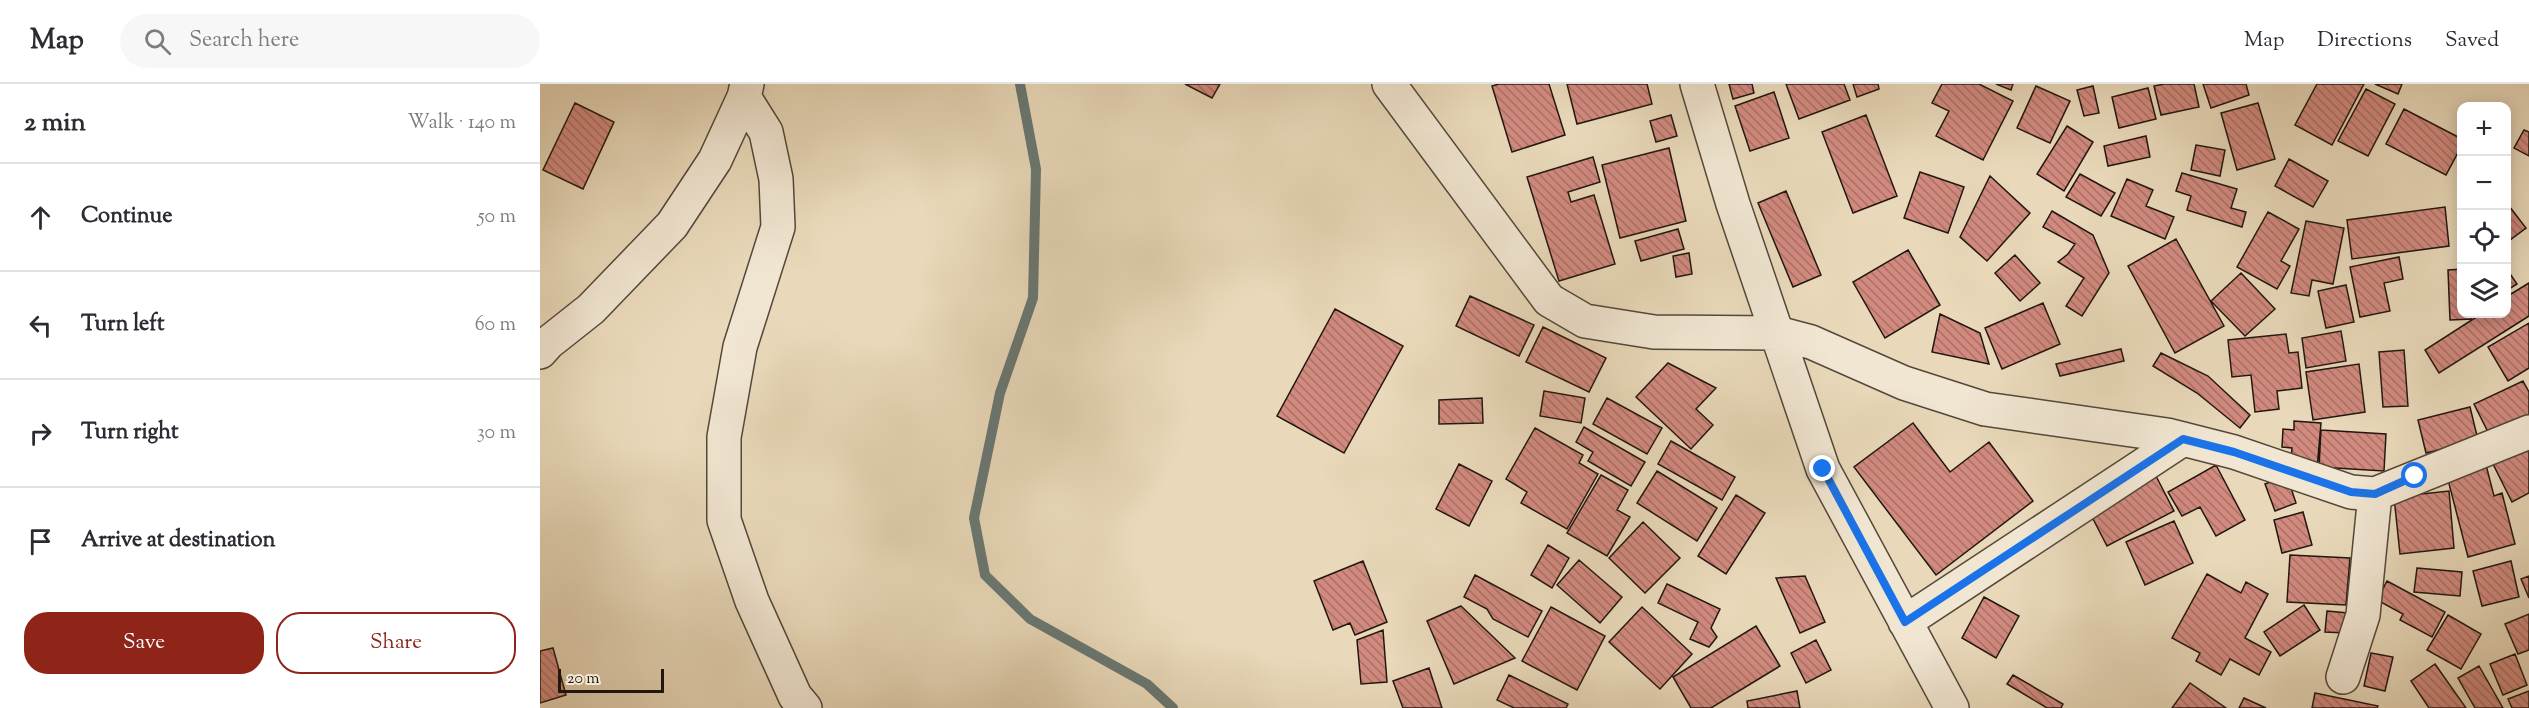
<!DOCTYPE html>
<html lang="en">
<head>
<meta charset="utf-8">
<style>
	:root { --surface:#fff; --page:#f7f7f7; --text:#2b2b33; --muted:#7c7c81; --line:#e1e1e2; --accent:#8f2418 }
	body { margin:0; font-family:"Sorts Mill Goudy",serif; background:var(--page); color:var(--text) }
	.controls { position:absolute; right:18px; top:18px; display:grid; overflow:hidden; border-radius:12px; box-shadow:0 3px 15px #0003 }
	.controls button { width:54px; height:54px; display:grid; place-items:center; padding:0; border:0; border-bottom:2px solid var(--line); background:var(--surface); color:var(--text); font:30px sans-serif }
	.scale { position:absolute; left:18px; bottom:15px; width:106px; box-sizing:border-box; padding-left:6px; border:3px solid #211710; border-top:0; font-size:16px; line-height:21px; white-space:nowrap; color:#211710; -webkit-text-stroke:4px #f1e6d2; paint-order:stroke }
	.stop { position:absolute; width:18px; height:18px; margin:-14px; border:4px solid #1a73e8; border-radius:50%; background:#fff }
	.stop.end { background:#1a73e8; border-color:#fff; box-shadow:0 2px 6px #0008 }
	.list { margin:0; padding:0; list-style:none }
	h2 { display:flex; justify-content:space-between; align-items:center; height:78px; margin:0; padding:0 24px; font-size:26px }
	h2 small { font-size:20px; font-weight:400; color:var(--muted) }
	.list li { display:grid; grid-template-columns:39px 1fr auto; gap:18px; align-items:center; box-sizing:border-box; height:108px; padding:0 24px; border-top:2px solid var(--line) }
	.list b { display:block; font-size:22px; white-space:nowrap }
	.list em { font-size:20px; font-style:normal; color:var(--muted) }
	.actions { display:flex; gap:12px; padding:18px 24px }
	.actions a { flex:1; padding:14px 0; border:2px solid var(--accent); border-radius:24px; text-align:center; font-size:21px; color:var(--accent) }
	.actions .main { background:var(--accent); color:#fff }
	.icon { flex:none; width:33px; height:33px; fill:none; stroke:currentColor; stroke-width:2; stroke-linecap:round; stroke-linejoin:round }
	.map { position:relative; flex:none; width:1989px; height:624px; overflow:hidden }
	header { display:flex; align-items:center; gap:36px; box-sizing:border-box; height:84px; padding:0 30px; background:var(--surface); border-bottom:2px solid var(--line) }
	header strong { font-size:28px }
	nav { display:flex; gap:33px; margin-inline-start:auto; font-size:21px }
	.search { width:420px; height:54px; background:var(--page); display:flex; align-items:center; gap:15px; box-sizing:border-box; padding:0 21px; border-radius:33px; color:var(--muted); font-size:22px }
	main { display:flex }
	aside { flex:1; background:var(--surface) }
	.map>svg:first-child { display:block }
</style>
</head>
<body>
<header>
<strong>Map</strong>
<div class="search"><svg class="icon" aria-label="search" viewBox="0 0 24 24"><circle cx="10" cy="10" r="6"/><path d="M15 15l6 6"/></svg>Search here</div>
<nav><a>Map</a><a>Directions</a><a>Saved</a></nav>
</header>
<main>
<aside>
<h2>2 min<small>Walk · 140 m</small></h2>
<ul class="list">
<li><svg class="icon" aria-label="ahead" viewBox="0 0 24 24"><path d="M12 20V5M6 11l6-6 6 6"/></svg><div><b>Continue</b></div><em>50 m</em></li>
<li><svg class="icon" aria-label="left" viewBox="0 0 24 24"><path d="M17 20v-9H6M10 6l-5 5 5 5"/></svg><div><b>Turn left</b></div><em>60 m</em></li>
<li><svg class="icon" aria-label="right" viewBox="0 0 24 24"><path d="M7 20v-9h11M14 6l5 5-5 5"/></svg><div><b>Turn right</b></div><em>30 m</em></li>
<li><svg class="icon" aria-label="arrive" viewBox="0 0 24 24"><path d="M6 21V4h12l-3 4 3 4H6"/></svg><div><b>Arrive at destination</b></div></li>
</ul>
<div class="actions"><a class="main">Save</a><a>Share</a></div>
</aside>
<div class="map">
<svg width="1989" height="624" viewBox="0 0 1989 624">
	<defs>
		<pattern id="building-back-hatch" width="6" height="6" patternUnits="userSpaceOnUse" patternTransform="scale(1.5)"><rect width="6" height="6" fill="#d28a7f"/><path d="M-1 5l2 2M0 0l6 6M5-1l2 2" fill="none" stroke="#aa7067"/></pattern>
	</defs>
	<rect width="100%" height="100%" fill="#e9d9ba"/>
	<filter id="stains"><feTurbulence type="fractalNoise" baseFrequency=".00333" numOctaves="4"/><feColorMatrix values="0 0 0 0 .2 0 0 0 0 .09 0 0 0 0 .02 0 0 0 .5 -.17"/></filter>
	<radialGradient id="worn" r=".72"><stop offset=".6" stop-color="#630" stop-opacity="0"/><stop offset="1" stop-color="#630" stop-opacity=".3"/></radialGradient>
	<g fill="none" stroke-linecap="round" stroke-linejoin="round">
		<path stroke="#697873" stroke-width="10" d="M480,0L496,85L493,214L460,309L434,434L445,491L490,535L607,600L633,624"/>
	</g>
	<path fill="url(#building-back-hatch)" stroke="#211710" stroke-width="1.5" d="M645,0H680L672,14Z
		M959,0H1009L1025,51L972,68L952,2Z
		M1027,0H1107L1112,20L1037,40Z
		M1189,0H1212L1214,9L1193,15Z
		M1246,0H1304L1310,16L1259,35Z
		M1313,0H1338L1339,5L1317,13Z
		M1402,0H1439L1473,17L1443,76L1396,52L1409,27L1392,19Z
		M1456,0H1473L1471,6Z
		M1624,0H1654L1659,23L1621,31L1614,2Z
		M1663,0H1706L1709,11L1671,24Z
		M1777,0H1824L1792,61L1755,41Z
		M1835,0H1862L1858,10Z
		M1496,2L1530,17L1510,59L1477,44Z
		M1553,2L1559,29L1544,32L1537,6Z
		M1608,4L1616,35L1579,44L1572,13Z
		M1826,5L1855,20L1828,72L1798,57Z
		M1234,8L1249,54L1210,67L1195,22Z
		M35,19L74,38L43,105L3,86Z
		M1718,19L1735,75L1697,86L1681,29Z
		M1864,25L1922,55V61L1906,91L1846,60Z
		M1131,31L1137,52L1116,58L1110,37Z
		M1326,31L1357,112L1313,129L1282,48Z
		M1527,42L1553,58L1524,107L1497,90Z
		M1984,46L1989,48V72L1974,64Z
		M1606,52L1610,73L1568,82L1564,62Z
		M1656,61L1685,66L1680,92L1651,86Z
		M1129,64L1146,137L1080,154L1062,81Z
		M1053,73L1060,98L1028,108L1031,118L1054,111L1075,180L1019,197L987,93Z
		M1749,75L1788,97L1773,123L1735,102Z
		M1380,88L1424,103L1408,149L1364,134Z
		M1642,89L1697,105L1691,124L1706,128L1702,143L1647,126L1651,112L1636,107Z
		M1540,90L1575,109L1561,132L1526,113Z
		M1450,92L1490,129L1447,177L1420,153Z
		M1587,95L1613,106L1606,122L1634,133L1625,155L1571,132Z
		M1246,107L1281,191L1253,203L1218,119Z
		M1966,118L1986,144L1966,159Z
		M1905,123L1909,162L1812,175L1807,136Z
		M1512,127L1553,151L1569,189L1542,232L1526,222L1544,194L1518,178L1528,170L1535,160L1503,143Z
		M1728,128L1759,145L1741,177L1750,182L1737,205L1697,183Z
		M1766,137L1804,144L1793,200L1772,196L1769,212L1751,209Z
		M1138,145L1144,165L1101,177L1095,157Z
		M1636,155L1684,242L1635,269L1588,182Z
		M1368,166L1400,221L1345,254L1313,198Z
		M1149,169L1152,190L1136,193L1133,172Z
		M1475,171L1500,199L1480,217L1455,189Z
		M1859,173L1863,195L1844,199L1850,227L1820,233L1810,183Z
		M1966,184L1977,200L1966,207Z
		M1922,185V230H1931V235L1910,236L1908,186Z
		M1701,189L1735,225L1705,252L1671,217Z
		M1989,199V232L1899,289L1885,266L1941,230H1966V213Z
		M1806,201L1814,238L1786,244L1778,207Z
		M930,212L994,241L979,272L916,242Z
		M1503,219L1520,260L1462,285L1445,244Z
		M795,225L863,262L804,369L737,332Z
		M1400,230L1440,249L1449,280L1392,268Z
		M1989,239V284L1968,297L1948,263Z
		M1003,243L1066,274L1049,308L986,278Z
		M1801,247L1806,277L1766,284L1762,254Z
		M1746,250L1749,269L1758,268L1762,304L1737,307L1739,325L1715,328L1711,291L1692,293L1688,256Z
		M1581,265L1584,277L1520,292L1516,280Z
		M1864,266L1868,322L1843,323L1839,268Z
		M1621,269L1668,292L1710,331L1700,344L1657,309L1613,282Z
		M1128,279L1176,304L1156,325L1173,341L1151,365L1096,313Z
		M1819,280L1825,328L1773,336L1766,288Z
		M1983,297L1989,308V333L1950,352L1934,320Z
		M1004,307L1045,314L1041,339L1000,332Z
		M942,314L943,339L899,340V316Z
		M1067,314L1122,344L1107,370L1053,340Z
		M1930,323L1938,356L1886,369L1878,336Z
		M1754,337L1781,339L1777,385L1751,375L1752,364L1742,363L1743,345L1754,346Z
		M1373,339L1410,388L1449,358L1493,417L1396,491L1314,383Z
		M1044,343L1105,378L1091,402L1048,377L1053,368L1036,358Z
		M995,344L1043,371L1039,379L1058,390L1027,445L981,419L987,408L966,395Z
		M1781,346L1846,350L1844,387L1779,383Z
		M1131,357L1195,393L1182,416L1118,380Z
		M1989,361V409L1972,418L1953,380Z
		M919,380L952,397L929,442L896,425Z
		M1676,381L1705,436L1676,452L1660,423L1642,432L1628,408Z
		M1946,381L1954,412L1962,409L1975,460L1928,473L1907,392Z
		M1117,387L1177,424L1157,457L1097,419Z
		M1061,391L1088,406L1077,426L1090,433L1067,472L1027,449Z
		M1616,392L1634,427L1567,462L1549,427Z
		M1747,392L1756,419L1735,427L1725,400Z
		M1909,407L1914,464L1860,470L1854,413Z
		M1196,411L1225,429L1186,490L1158,472Z
		M1763,428L1772,461L1742,469L1734,436Z
		M1634,437L1653,479L1605,501L1586,458Z
		M1103,438L1140,474L1105,509L1069,474Z
		M1008,461L1029,474L1012,504L991,491Z
		M1750,471L1810,474L1806,521L1747,518Z
		M1039,476L1082,513L1060,539L1017,501Z
		M823,477L847,538L815,551L810,539L793,546L774,497Z
		M1971,477L1979,513L1942,522L1933,487Z
		M1877,484L1922,488L1920,512L1874,508Z
		M1667,490L1701,509L1706,498L1728,510L1705,554L1731,568L1719,591L1690,575L1681,591L1656,577L1660,569L1632,554Z
		M935,491L1002,527L988,553L953,535L947,525L924,513Z
		M1265,492L1285,538L1260,549L1236,494Z
		M1989,492V514L1981,495Z
		M1847,497L1905,528L1892,553L1860,536L1863,530L1837,516Z
		M1127,500L1180,525L1171,544L1177,553L1169,563L1150,555L1158,538L1118,519Z
		M1444,513L1479,532L1456,574L1422,554Z
		M1764,521L1780,546L1740,572L1724,548Z
		M921,522L975,574L914,600L887,537Z
		M1011,523L1065,552L1037,606L982,577Z
		M1102,523L1152,570L1120,605L1069,558Z
		M1787,527L1808,529L1806,549L1785,548Z
		M1989,530V566L1978,570L1965,540Z
		M1908,531L1941,550L1921,585L1887,566Z
		M1216,542L1240,582L1171,624H1151L1133,593Z
		M843,546L847,598L821,600L817,556Z
		M1276,556L1291,586L1266,599L1251,569Z
		M13,564L26,611L0,619V567Z
		M1831,569L1853,573L1845,607L1824,602Z
		M1975,570L1987,601L1963,611L1950,580Z
		M1895,580L1926,624H1889L1871,597Z
		M1939,582L1963,624H1935L1918,594Z
		M889,584L902,624H863L853,597Z
		M969,591L1028,620L1026,624H974L957,616Z
		M1473,591L1523,620L1521,624H1507L1467,600Z
		M1650,599L1686,624H1632Z
		M1257,607L1260,624H1208L1207,617Z
		M1989,607V624H1972L1968,615Z
		M1775,609L1838,622L1837,624H1772Z
		M1704,614L1726,624H1699Z"/>
	<g fill="none" stroke-linecap="round" stroke-linejoin="round">
		<defs>
			<path id="minor" d="M849,0L1009,216L1045,237L1114,248L1237,249L1271,258L1364,299L1445,325L1627,351L1694,368L1811,408L1835,410L1989,348
				M1157,0L1193,120L1283,385L1412,624
				M204,13L226,48L236,95L238,143L200,263L184,353V436L212,517L255,612L265,624
				M0,268L8,259L51,225L132,141L175,76L204,13L207,0
				M1365,538L1643,355
				M1803,593L1823,531L1835,410"/>
		</defs>
		<use href="#minor" stroke="#53483a" stroke-width="36"/>
		<use href="#minor" stroke="#f1e6d2" stroke-width="33"/>
	</g>
	<g fill="none" stroke-linecap="round" stroke-linejoin="round">
		<path stroke="#1a73e8" stroke-width="8" d="M1283,385L1365,538L1643,355L1694,368L1811,408L1835,410L1875,392"/>
	</g>
	<rect width="100%" height="100%" filter="url(#stains)"/>
	<rect width="100%" height="100%" fill="url(#worn)"/>
</svg>
<div class="controls">
<button>+</button>
<button>−</button>
<button><svg class="icon" aria-label="locate" viewBox="0 0 24 24"><circle cx="12" cy="12" r="6"/><path d="M12 2v4M12 18v4M2 12h4M18 12h4"/></svg></button>
<button><svg class="icon" aria-label="layers" viewBox="0 0 24 24"><path d="M12 4l9 5-9 5-9-5zM3 14l9 5 9-5"/></svg></button>
</div>
<div class="scale">20 m</div>
<div class="stop" style="left:1875px;top:392px"></div>
<div class="stop end" style="left:1283px;top:385px"></div>
</div>
</main>
</body>
</html>
